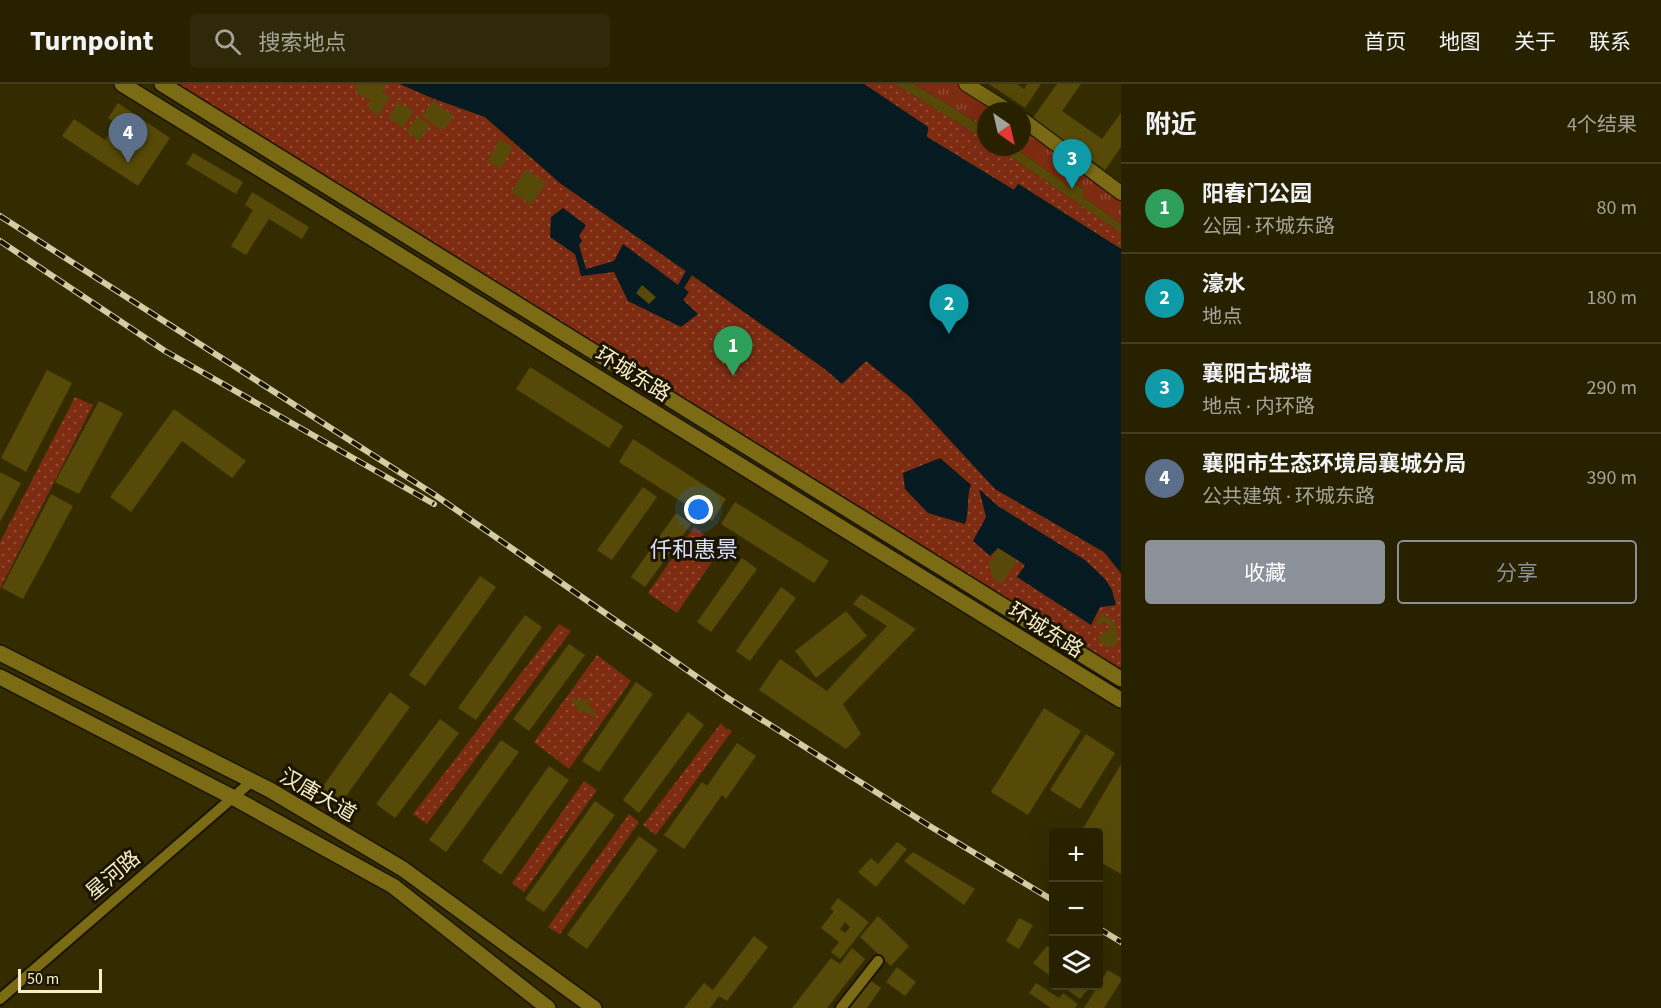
<!DOCTYPE html>
<html lang="zh">
<head>
<meta charset="utf-8">
<style>
	:root { --surface:#272100; --page:#2f290a; --text:#f1f3f6; --muted:#a4a399; --line:#433e22; --accent:#8c9099 }
	body { margin:0; font-family:"Source Sans 3","Noto Sans SC",sans-serif; background:var(--page); color:var(--text) }
	.controls { position:absolute; right:18px; bottom:18px; display:grid; overflow:hidden; border-radius:6px; box-shadow:0 6px 24px #0002 }
	.controls button { width:54px; height:54px; display:grid; place-items:center; padding:0; border:0; border-bottom:2px solid var(--line); background:var(--surface); color:var(--text); font:30px sans-serif }
	.compass { position:absolute; left:977px; top:18px; width:54px; height:54px; border-radius:50%; background:var(--surface); box-shadow:0 6px 24px #0002; rotate:146deg }
	.scale { position:absolute; left:18px; bottom:15px; width:84px; box-sizing:border-box; padding-left:6px; border:3px solid #f6eec8; border-top:0; font-size:16px; line-height:21px; white-space:nowrap; color:#f6eec8; -webkit-text-stroke:4px #1a1400; paint-order:stroke }
	.you { position:absolute; left:699px; top:426px; width:21px; height:21px; margin:-15px; border:4px solid #fff; border-radius:50%; background:#1a73e8; box-shadow:0 0 0 9px #1a73e833 }
	.badge { display:grid; place-items:center; width:39px; height:39px; border-radius:50%; background:var(--accent); color:#fff; font-size:20px; font-weight:700 }
	.pin { position:absolute; translate:-50% -50px; filter:drop-shadow(0 2px 3px #0008) }
	.pin::after { content:''; position:absolute; top:32px; width:21px; height:18px; background:inherit; clip-path:polygon(0 0,100% 0,50% 100%) }
	.list { margin:0; padding:0; list-style:none }
	h2 { display:flex; justify-content:space-between; align-items:center; height:78px; margin:0; padding:0 24px; font-size:26px }
	h2 small { font-size:20px; font-weight:400; color:var(--muted) }
	.list li { display:grid; grid-template-columns:39px 1fr auto; gap:18px; align-items:center; box-sizing:border-box; height:90px; padding:0 24px; border-top:2px solid var(--line) }
	.list b { display:block; font-size:22px; white-space:nowrap }
	.list p { margin:0; font-size:20px; white-space:nowrap; color:var(--muted) }
	.list em { font-size:20px; font-style:normal; color:var(--muted) }
	.actions { display:flex; gap:12px; padding:18px 24px }
	.actions a { flex:1; padding:14px 0; border:2px solid var(--accent); border-radius:6px; text-align:center; font-size:21px; color:var(--accent) }
	.actions .main { background:var(--accent); color:#fff }
	.icon { flex:none; width:33px; height:33px; fill:none; stroke:currentColor; stroke-width:2; stroke-linecap:round; stroke-linejoin:round }
	.map { position:relative; flex:none; width:1121px; height:924px; overflow:hidden }
	header { display:flex; align-items:center; gap:36px; box-sizing:border-box; height:84px; padding:0 30px; background:var(--surface); border-bottom:2px solid var(--line) }
	header strong { font-size:28px }
	nav { display:flex; gap:33px; margin-inline-start:auto; font-size:21px }
	.search { width:420px; height:54px; background:var(--page); display:flex; align-items:center; gap:15px; box-sizing:border-box; padding:0 21px; border-radius:6px; color:var(--muted); font-size:22px }
	main { display:flex }
	aside { flex:1; background:var(--surface) }
	.map>svg:first-child { display:block }
</style>
</head>
<body>
<header>
<strong>Turnpoint</strong>
<div class="search"><svg class="icon" aria-label="search" viewBox="0 0 24 24"><circle cx="10" cy="10" r="6"/><path d="M15 15l6 6"/></svg>搜索地点</div>
<nav><a>首页</a><a>地图</a><a>关于</a><a>联系</a></nav>
</header>
<main>
<div class="map">
<svg width="1121" height="924" viewBox="0 0 1121 924">
	<defs>
		<pattern id="grass-tufts" width="24" height="20" patternUnits="userSpaceOnUse" patternTransform="scale(1.5)"><rect width="24" height="20" fill="#7d2c12"/><path d="M3 7l-1-3M5 7V3M7 7l1-3M15 17l-1-3M17 17v-4M19 17l1-3" fill="none" stroke="#904b33"/></pattern>
		<pattern id="park-dots" width="8" height="8" patternUnits="userSpaceOnUse" patternTransform="scale(1.5)"><rect width="8" height="8" fill="#7d2c12"/><path d="M2 2h.1M6 6h.1" fill="none" stroke="#904b33" stroke-width="1.8" stroke-linecap="round"/></pattern>
	</defs>
	<rect width="100%" height="100%" fill="#342c00"/>
	<path fill="url(#grass-tufts)" d="M914,0H966L1009,27H986V44Z
		M1022,35L1121,109V140L1082,112L1085,107L1074,99L1071,104L1014,63H1022Z"/>
	<path fill="url(#park-dots)" d="M162,0H400L432,14L485,33L560,99L825,285L842,299L866,276L1080,454L1104,468L1121,489V595Z
		M864,0H895L986,56V63H997L1121,149V165L1019,100L1014,106L927,53L928,43Z
		M75,313L93,321L0,505V458Z
		M694,443L722,463L677,529L648,509Z
		M559,540L571,547L427,740L413,730Z
		M597,571L631,597L569,685L534,658Z
		M721,639L725,644L732,647L656,751L643,741Z
		M584,697L597,706L524,808L512,799Z
		M629,730L639,738L560,850L548,843Z"/>
	<path fill="#051b21" d="M400,0H864L928,43L927,53L1014,106L1018,100L1121,165V489L1104,468L995,405L910,313L866,277L842,300L825,285L692,191L684,204L689,208L683,216L698,230L681,243L628,217L614,188L581,192L575,170L550,153L551,133L563,124L586,141L579,152L582,157L579,161L586,185L614,177L623,160L678,201L686,187L560,99L485,33L432,14Z
		M940,374L971,401C966,413 970,425 965,440L928,429L905,405L903,389Z
		M979,405L998,422L1085,476L1105,495L1112,506L1116,521L1100,523L1091,541L1017,493L1025,481L998,464L990,472L973,457L986,433Z"/>
	<path fill="#574a08" fill-rule="evenodd" d="M358,0H387L382,8L390,13L378,32L367,23L371,17L354,7Z
		M895,0H914L986,44V56Z
		M989,0H1017L1024,5L1027,0H1041L1025,24Z
		M1057,0H1081L1062,27L1102,55L1121,29V63L1105,86L1032,35Z
		M433,17L454,32L442,47L422,31Z
		M398,18L414,27L403,44L388,34Z
		M118,19L170,54L138,102L62,52L74,35L105,56L116,39L108,34Z
		M418,32L430,42L419,57L406,48Z
		M500,55L513,63L501,85L487,77Z
		M997,63H1014L1071,104L1074,99L1085,107L1082,112L1121,140V149Z
		M193,69L243,98L236,110L186,80Z
		M526,85L546,99L531,121L511,108Z
		M252,108L309,143L302,155L269,135L246,171L231,162L253,126L245,121Z
		M642,201L656,213L649,220L636,209Z
		M530,283L623,342L609,364L516,305Z
		M47,286L72,299L26,388L1,374Z
		M99,317L123,329L79,410L55,398Z
		M174,325L246,377L232,394L182,357L131,428L110,413Z
		M633,355L726,415L712,437L619,378Z
		M0,388L21,399L0,438Z
		M643,403L657,413L612,476L597,466Z
		M51,410L73,422L23,515L2,504Z
		M735,418L829,477L814,499L721,440Z
		M676,429L691,440L645,503L631,493Z
		M998,464L1017,476L1002,500L993,494L989,480Z
		M742,474L757,485L711,548L697,538Z
		M480,492L496,503L425,602L409,591Z
		M781,503L796,514L750,577L736,567Z
		M861,510L916,545L843,620L861,650L846,665L759,606L780,575L827,607L887,542L853,520Z
		M846,527L867,552L816,594L795,567Z
		M1101,530L1113,537L1116,544L1118,558L1113,563H1107L1100,558L1098,552L1108,546L1111,543L1103,537L1100,542L1096,539Z
		M525,531L542,543L476,636L458,624Z
		M569,560L585,571L529,647L513,635Z
		M636,598L653,610L599,688L582,677Z
		M390,608L410,623L341,719L321,705Z
		M569,614L584,616L589,614L588,620L598,633L583,628L578,629V625Z
		M1044,624L1081,647L1028,731L991,708Z
		M688,628L704,641L639,729L623,716Z
		M440,635L459,649L395,734L376,720Z
		M1086,650L1115,669L1080,725L1050,706Z
		M501,656L519,668L446,768L429,756Z
		M737,659L756,672L726,715L722,711L684,765L664,751L702,698L707,702Z
		M1121,680V790L1098,777V748H1081Z
		M549,682L569,696L501,791L482,777Z
		M595,717L615,731L544,828L525,815Z
		M639,752L658,766L587,865L567,851Z
		M897,758L907,765L876,803L858,788L871,774L878,780Z
		M913,768L975,805L964,821L904,777Z
		M838,814L869,838L840,875L831,868L839,858L821,844L834,827L830,825ZM845,838L850,843L845,849L840,845Z
		M878,832L909,862L891,882L860,853Z
		M1019,834L1033,841L1019,865L1006,857Z
		M754,852L768,863L727,917L719,912L710,924H684L704,899L713,906Z
		M1047,862L1054,867V895L1033,879Z
		M852,864L865,875L827,924H792L831,874L840,880Z
		M897,883L916,898L905,912L886,898Z
		M1108,886L1121,894V897L1104,924H1084Z
		M867,894L881,904L867,924H846Z
		M1036,899L1059,914L1063,909L1078,920L1075,924H1051L1029,909Z
		M1062,902H1091L1080,915Z"/>
	<g fill="none" stroke-linecap="round" stroke-linejoin="round">
		<defs>
			<path id="minor" d="M0,915L252,697
				M841,924L878,877"/>
			<path id="tertiary" d="M966,0L1009,27
				M1022,35L1121,109"/>
			<path id="secondary" d="M122,0L1121,616
				M162,0L1121,595
				M0,569L270,706L403,785L594,924
				M0,593L234,714L393,802L548,924"/>
		</defs>
		<use href="#minor" stroke="#1a1400" stroke-width="14"/>
		<use href="#tertiary" stroke="#1a1400" stroke-width="16"/>
		<use href="#secondary" stroke="#1a1400" stroke-width="18"/>
		<use href="#minor" stroke="#7b6b15" stroke-width="10"/>
		<use href="#tertiary" stroke="#7b6b15" stroke-width="14"/>
		<use href="#secondary" stroke="#7b6b15" stroke-width="15"/>
		<defs>
			<path id="rail" d="M0,132L432,409L726,613L928,741L1054,817
				M0,157L165,267L434,420
				M1098,844L1121,858"/>
		</defs>
		<use href="#rail" stroke="#d4cca4" stroke-width="6"/>
		<use href="#rail" stroke="#1a1400" stroke-width="4" stroke-dasharray="11" stroke-linecap="butt"/>
	</g>
	<g text-anchor="middle" dominant-baseline="central" stroke-width="6" stroke-linejoin="round" paint-order="stroke">
		<g font-size="21" fill="#f6eec8" stroke="#1a1400">
			<text transform="translate(633 290) rotate(32)">环城东路</text>
			<text transform="translate(1046 546) rotate(32)">环城东路</text>
			<text transform="translate(318 711) rotate(30)">汉唐大道</text>
			<text transform="translate(113 791) rotate(-40)">星河路</text>
		</g>
		<g font-size="22" fill="#dadffc" stroke="#1a1400">
			<text x="694" y="466">仟和惠景</text>
		</g>
	</g>
</svg>
<div class="controls">
<button>+</button>
<button>−</button>
<button><svg class="icon" aria-label="layers" viewBox="0 0 24 24"><path d="M12 4l9 5-9 5-9-5zM3 14l9 5 9-5"/></svg></button>
</div>
<svg class="compass" viewBox="-18 -18 36 36"><path d="M0-13l5 13h-10z" fill="#e53935"/><path d="M0 13l5-13h-10z" fill="#a4a399"/></svg>
<div class="scale">50 m</div>
<div class="you"></div>
<div class="pin badge" style="left:733px;top:292px;background:#2e9e5b">1</div>
<div class="pin badge" style="left:949px;top:250px;background:#0f9aa8">2</div>
<div class="pin badge" style="left:1072px;top:105px;background:#0f9aa8">3</div>
<div class="pin badge" style="left:128px;top:79px;background:#5c6f8a">4</div>
</div>
<aside>
<h2>附近<small>4个结果</small></h2>
<ul class="list">
<li><span class="badge" style="background:#2e9e5b">1</span><div><b>阳春门公园</b><p>公园 · 环城东路</p></div><em>80 m</em></li>
<li><span class="badge" style="background:#0f9aa8">2</span><div><b>濠水</b><p>地点</p></div><em>180 m</em></li>
<li><span class="badge" style="background:#0f9aa8">3</span><div><b>襄阳古城墙</b><p>地点 · 内环路</p></div><em>290 m</em></li>
<li><span class="badge" style="background:#5c6f8a">4</span><div><b>襄阳市生态环境局襄城分局</b><p>公共建筑 · 环城东路</p></div><em>390 m</em></li>
</ul>
<div class="actions"><a class="main">收藏</a><a>分享</a></div>
</aside>
</main>
</body>
</html>
